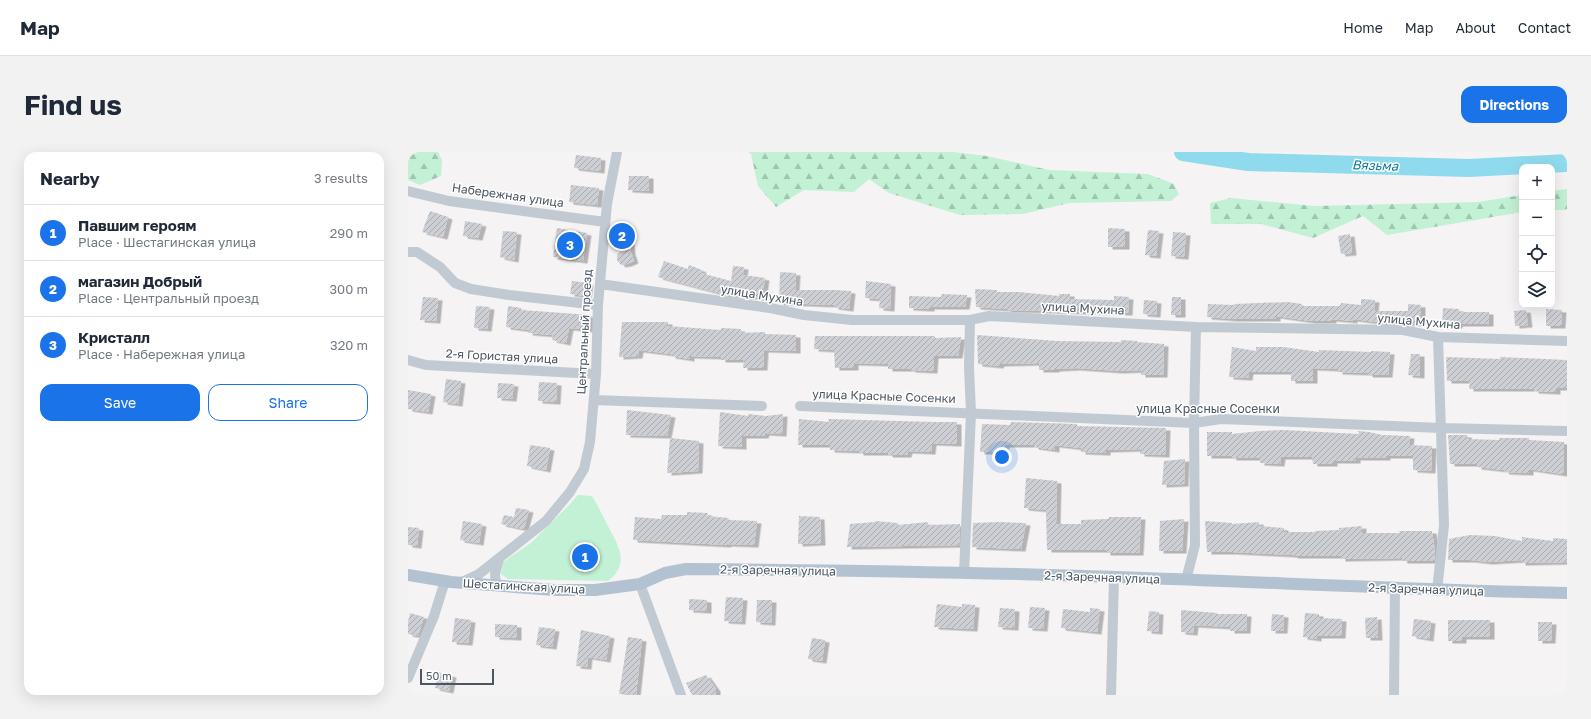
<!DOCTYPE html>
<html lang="en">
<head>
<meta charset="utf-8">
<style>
	:root { --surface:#fff; --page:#f2f2f3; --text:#1f2937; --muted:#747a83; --line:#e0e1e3; --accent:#1a73e8 }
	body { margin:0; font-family:"Golos Text",sans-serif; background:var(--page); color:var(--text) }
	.controls { position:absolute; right:12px; top:12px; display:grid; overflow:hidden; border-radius:8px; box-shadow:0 4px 16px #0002 }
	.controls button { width:36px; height:36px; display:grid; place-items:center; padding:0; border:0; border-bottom:1px solid var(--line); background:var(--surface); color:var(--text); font:20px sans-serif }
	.scale { position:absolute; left:12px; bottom:10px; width:74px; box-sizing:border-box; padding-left:4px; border:2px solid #4a5661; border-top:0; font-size:11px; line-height:14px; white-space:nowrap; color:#4a5661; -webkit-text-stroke:3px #fff; paint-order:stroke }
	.you { position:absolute; left:594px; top:305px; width:14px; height:14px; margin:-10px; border:3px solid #fff; border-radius:50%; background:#1a73e8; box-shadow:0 0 0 6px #1a73e833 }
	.badge { display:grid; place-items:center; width:26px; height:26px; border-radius:50%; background:var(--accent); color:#fff; font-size:13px; font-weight:700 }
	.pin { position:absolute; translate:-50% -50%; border:2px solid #fff; box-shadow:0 1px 4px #0006 }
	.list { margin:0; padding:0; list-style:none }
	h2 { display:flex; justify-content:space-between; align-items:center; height:52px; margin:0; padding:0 16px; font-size:17px }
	h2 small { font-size:13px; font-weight:400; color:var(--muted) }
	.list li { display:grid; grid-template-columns:26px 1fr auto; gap:12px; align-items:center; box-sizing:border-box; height:56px; padding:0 16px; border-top:1px solid var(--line) }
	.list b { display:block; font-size:15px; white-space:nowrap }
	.list p { margin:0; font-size:13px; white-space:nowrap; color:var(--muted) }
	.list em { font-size:13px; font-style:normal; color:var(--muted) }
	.actions { display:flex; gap:8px; padding:12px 16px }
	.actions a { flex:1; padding:9px 0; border:1px solid var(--accent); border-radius:12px; text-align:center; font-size:14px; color:var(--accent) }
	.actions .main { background:var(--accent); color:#fff }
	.icon { flex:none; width:22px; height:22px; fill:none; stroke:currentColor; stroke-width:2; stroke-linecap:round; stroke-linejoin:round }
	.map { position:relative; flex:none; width:1159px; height:543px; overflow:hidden; border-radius:12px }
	header { display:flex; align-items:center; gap:24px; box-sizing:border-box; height:56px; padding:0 20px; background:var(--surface); border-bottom:1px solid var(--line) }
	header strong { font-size:19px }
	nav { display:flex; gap:22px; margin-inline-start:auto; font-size:14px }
	.intro { display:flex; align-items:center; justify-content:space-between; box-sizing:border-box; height:96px; padding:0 24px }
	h1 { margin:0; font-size:28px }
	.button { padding:10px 18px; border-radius:12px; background:var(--accent); color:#fff; font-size:14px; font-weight:700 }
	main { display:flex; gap:24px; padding:0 24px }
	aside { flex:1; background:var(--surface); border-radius:12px; box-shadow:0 4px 16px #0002 }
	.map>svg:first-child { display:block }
</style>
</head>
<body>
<header>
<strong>Map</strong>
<nav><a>Home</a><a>Map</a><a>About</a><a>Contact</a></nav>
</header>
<div class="intro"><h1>Find us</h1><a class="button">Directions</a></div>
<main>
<aside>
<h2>Nearby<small>3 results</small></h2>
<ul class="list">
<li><span class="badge">1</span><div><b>Павшим героям</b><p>Place · Шестагинская улица</p></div><em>290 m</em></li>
<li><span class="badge">2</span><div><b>магазин Добрый</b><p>Place · Центральный проезд</p></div><em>300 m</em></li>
<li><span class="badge">3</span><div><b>Кристалл</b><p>Place · Набережная улица</p></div><em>320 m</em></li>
</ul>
<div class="actions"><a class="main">Save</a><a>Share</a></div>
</aside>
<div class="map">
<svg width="1159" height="543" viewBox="0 0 1159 543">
	<defs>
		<pattern id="forest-firs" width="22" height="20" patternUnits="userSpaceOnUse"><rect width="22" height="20" fill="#c3f1d5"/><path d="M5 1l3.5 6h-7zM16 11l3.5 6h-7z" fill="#a0c6b0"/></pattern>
		<pattern id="building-hatch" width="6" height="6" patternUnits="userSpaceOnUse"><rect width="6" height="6" fill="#cdcfd5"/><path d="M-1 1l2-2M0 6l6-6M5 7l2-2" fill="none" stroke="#a8abb0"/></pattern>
		<filter id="shadow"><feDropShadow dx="4.5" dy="2.5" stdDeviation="0" flood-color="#0004"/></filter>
	</defs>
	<rect width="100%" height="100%" fill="#f5f3f3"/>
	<path fill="#c3f1d5" d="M170,343L184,344C190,354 195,364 200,374C211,395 222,412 200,429L100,427L93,422L95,410L123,391L163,351Z"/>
	<path fill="url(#forest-firs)" d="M0,0H30L34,8L33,24L12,33L0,28Z
		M340,0H545L579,4L641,18L740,22L766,32L771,42L763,49L661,51L615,62L552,63L481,41L461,27L446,40L396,38L368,55L350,34L343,2Z
		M1159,37V58H1144V39Z
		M1114,43V60L979,83L955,64L905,86L853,72H803L802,51L823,46L906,54L1070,50Z"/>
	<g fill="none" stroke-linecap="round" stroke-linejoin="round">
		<path stroke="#90daee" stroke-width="18" d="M775,0L840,10L1061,16L1159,11"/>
	</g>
	<path fill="url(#building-hatch)" filter="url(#shadow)" d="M168,3L193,6L192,19L166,16Z
		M221,24H241V39L220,38Z
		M163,33L191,36L189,53L161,50Z
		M22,59L40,65L35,85L14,80Z
		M57,69L74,72L70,86L55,84Z
		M149,76L179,81L175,109L145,105Z
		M700,76L717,77V95H700Z
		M207,77H221L223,100L226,109L219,112L213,113L209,108V103L219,93L206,92Z
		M740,78L751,79L748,104L737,103Z
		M95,79L109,80L106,108L92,105Z
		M765,80L778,81L776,105L763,104Z
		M942,82L944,101L933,102L930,84Z
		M256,109L280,117L281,113L294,118L293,121L323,129L325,114L336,115L335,123L357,126L354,146L318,143L250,125Z
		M372,120L388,121L387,138H427L443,139L441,157L426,155V153L371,151Z
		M164,129L181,131L179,144L162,142Z
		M458,129L483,132L482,157L471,156L472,147L457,146Z
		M567,137L589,138V140H611L651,144V142H662V147L706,148V144L721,145L720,161L599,158V157L568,155Z
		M534,142L559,143L557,155H522V157L501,156V144L533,145Z
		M15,145L30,146L28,169L12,168Z
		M764,145H773V163H763Z
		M953,147L967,148L966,159H1000V152L1013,153V172L977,171L945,167V169L924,167V169H903L868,164V167H825L799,165L800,152L826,153V152L880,150L894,152V154H932L933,151L953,153Z
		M736,148L749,149L748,163L735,162Z
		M68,154L82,155L79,177L66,176Z
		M100,154L113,156V158L183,163V178L161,176L158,191L144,188L145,183L120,181L121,178L98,175Z
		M1035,156L1051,157V160H1081V172H1050V174L1034,173Z
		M1138,157L1154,158L1153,174H1138Z
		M1118,158L1120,173L1107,174L1106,159Z
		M214,170H260V174L313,178V176L333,177L332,181L357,180V182L388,183V199L356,198L355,216H335L336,208H313V205L282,204V207L263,204V202L231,198L230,204L211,205Z
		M569,183L649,189L713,190V188L729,189V190L756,192L755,223H733V218L711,219L668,216L647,217V218H631V211L592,212L591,214L570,212Z
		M407,184H527V186L553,185L550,204H526L525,219L503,218V217H480V212L446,211V216H427L426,198L406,197Z
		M824,195L848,199V195H875L911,200V198L963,200V199L982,200L980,223H960V221L930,220V217L905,216V229H883V220H841L840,226L821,225Z
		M1003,202H1012V224L1000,223Z
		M1038,205L1092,207V205L1159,208V236H1148V240L1126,239V237H1061L1062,229H1039Z
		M38,227L53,229L50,252L35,250Z
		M131,230L149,231L148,250L130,249Z
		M90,231L106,232L104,247L89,246Z
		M0,238L23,242L20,260L0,257Z
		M219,258L263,263L259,284L218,283Z
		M312,260L340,264V262L358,264L375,262L374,282L357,281L356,284H334V295L310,294Z
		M391,267L421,270L420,267L527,270H549V292L524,291L523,300L500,299L499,303H480V301H451V299L422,298V293H390Z
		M603,270L669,272V274L758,276L757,303L732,302V297L698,298V301L673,300V296L647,293V298L626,295V293H597V300H572L574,272L602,273Z
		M876,278L951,282L950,279L961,280L974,283L1002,284L1001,293L1024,294L1023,319L1005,318V304H978V306H948V309H925V312H905L904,305H873L872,312L852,311V306H824V304H799V280H824V282L852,279Z
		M1040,283H1059L1060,287L1092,288L1091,286H1121V288L1156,290L1155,322L1121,317V321L1097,320L1096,318L1069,315V312H1042Z
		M262,286L291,289L290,319L259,321Z
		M122,293L142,296L138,318L119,314Z
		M777,307L776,332L754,333L756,309Z
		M618,326L649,329L648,372H673V368L700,367L701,365H733L731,401H698V398H639L638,358L616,356Z
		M108,356L121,358L116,377L93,372L96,363L106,365Z
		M279,360L300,361L299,364L321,366L320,368L349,369L346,393L319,392V393L225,388L227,365L253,367L254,363H279Z
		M391,364L412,365L413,391L390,392Z
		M776,367L774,399H751L752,369Z
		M55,369L74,372L71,391L52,388Z
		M467,369L490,371V373L520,370V373L552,372L551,393L439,395L442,372L467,370Z
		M797,369L824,371V372L851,370V374L876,376V380H907V379L931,378V376L954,374V381H992L991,379H1024L1027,400L1026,409H995L994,406L933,407V404H885V403L825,400H799Z
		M592,370L618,371L613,397L564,395L565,371Z
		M0,375L11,376L9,394L0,393Z
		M1062,383L1087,384L1114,389V385L1145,389V386L1159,387V410L1113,411V408L1080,410L1063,408H1040L1041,387Z
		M318,445L335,446L333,470L316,469Z
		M281,447L299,448V459L281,458Z
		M349,448H364L363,471L348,470Z
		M529,452L554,455V452L567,453L565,477L526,475Z
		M622,455L637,456L635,477L620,476Z
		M592,456L607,457L606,476L590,475Z
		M682,456L692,457L689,480L653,476L655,457L682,460Z
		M773,458L809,461V462H839L838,479H822V475L786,473L785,481L773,480Z
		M741,459L751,460L750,480L739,479Z
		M2,461L16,465L10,484L0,482V470Z
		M897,461L911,462V466L934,467L933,484H909V487L895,485Z
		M864,462L876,463L875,479H863Z
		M969,465L970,486H958L957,466Z
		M47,466L63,468L60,491L44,490Z
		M1006,467L1023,469L1021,487L1004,484Z
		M1040,468H1082V485H1054V489H1040Z
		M1130,470H1144L1143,489H1130Z
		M87,472L109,473V486L87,485Z
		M131,475L147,477L144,495L128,493Z
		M173,478L202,484L198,508L180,505L179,515L168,514Z
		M220,485L234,487L228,543L211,542Z
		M404,486L417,488L414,509L400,507Z
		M30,520L44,523L41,539L27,536Z
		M298,523L308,537V543H284L278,531Z"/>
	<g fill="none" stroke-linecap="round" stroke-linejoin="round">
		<path stroke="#c1cad2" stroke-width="10" d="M0,39L41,49L197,70
			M0,100H9L32,115L47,131L63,137L101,143L190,153
			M192,132L362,156L396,163L444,168H562L581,164L788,175L995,178L1030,185L1159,189
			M0,208L18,213L188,222
			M186,248L354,254
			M392,254L786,271L813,267L1033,276L1159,279
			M556,421L563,261L561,215L562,168
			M778,428L787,393L786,271L788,175
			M54,430L71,422L138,369L162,340L176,317L182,290L188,222L190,153L199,52L209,0
			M232,432L273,543
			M88,433L87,422L91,407
			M1029,439L1036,373L1030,185
			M0,526L26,464L37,429
			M703,543L706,425
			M986,543L987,437"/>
		<path stroke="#b3c2d1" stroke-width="12" d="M0,423L43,430L146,438H187L232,432L257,421L278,417C421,418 564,420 708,425C858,430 1008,438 1159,441"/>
	</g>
	<g text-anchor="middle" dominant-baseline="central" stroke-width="3" stroke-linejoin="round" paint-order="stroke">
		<g font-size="12" fill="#4a5661" stroke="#fff">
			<text transform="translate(100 43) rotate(8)">Набережная улица</text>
			<text transform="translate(354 143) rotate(9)">улица Мухина</text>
			<text transform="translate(675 156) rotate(3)">улица Мухина</text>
			<text transform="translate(1011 169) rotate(5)">улица Мухина</text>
			<text transform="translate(176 180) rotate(-87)">Центральный проезд</text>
			<text transform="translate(94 204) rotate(3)">2-я Гористая улица</text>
			<text transform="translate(476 244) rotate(2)">улица Красные Сосенки</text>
			<text x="800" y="256">улица Красные Сосенки</text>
			<text transform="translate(370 418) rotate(1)">2-я Заречная улица</text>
			<text transform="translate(694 425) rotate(2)">2-я Заречная улица</text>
			<text transform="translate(116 434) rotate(3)">Шестагинская улица</text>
			<text transform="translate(1018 437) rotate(2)">2-я Заречная улица</text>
		</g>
		<g font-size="13" font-style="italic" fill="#0c7c9b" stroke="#fff">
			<text transform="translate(967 13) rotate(2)">Вязьма</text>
		</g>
	</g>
</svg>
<div class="controls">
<button>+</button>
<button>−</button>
<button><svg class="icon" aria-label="locate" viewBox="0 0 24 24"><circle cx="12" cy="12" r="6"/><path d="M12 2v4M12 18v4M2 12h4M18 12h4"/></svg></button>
<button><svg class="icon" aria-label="layers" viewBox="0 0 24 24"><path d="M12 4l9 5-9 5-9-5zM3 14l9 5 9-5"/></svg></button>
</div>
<div class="scale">50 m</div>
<div class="you"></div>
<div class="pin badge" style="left:177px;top:405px">1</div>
<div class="pin badge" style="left:214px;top:84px">2</div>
<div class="pin badge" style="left:162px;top:93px">3</div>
</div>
</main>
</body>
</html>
